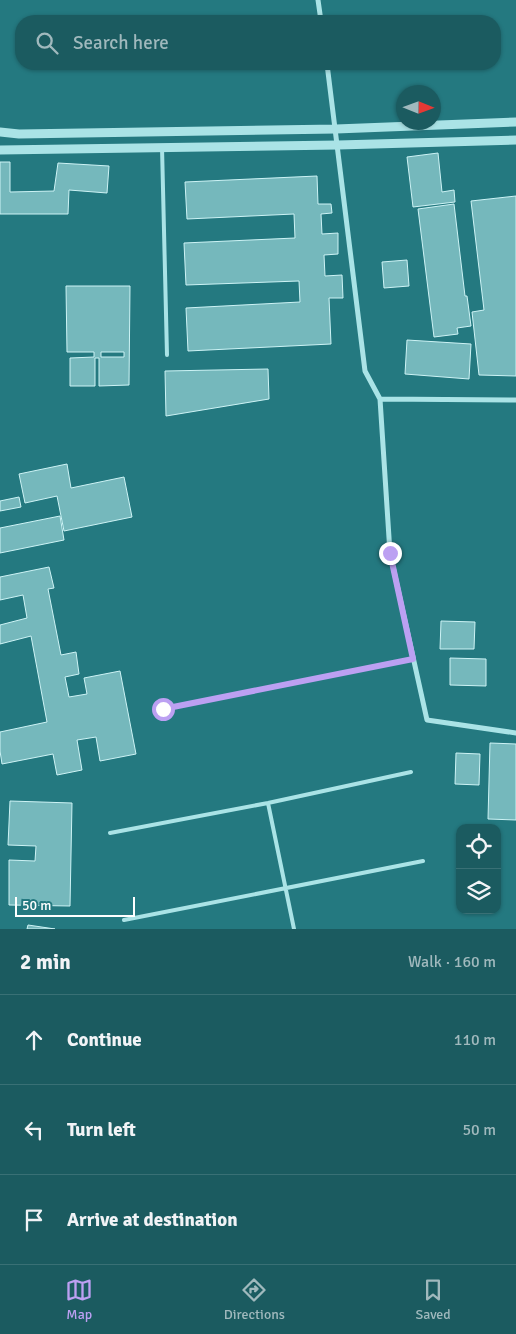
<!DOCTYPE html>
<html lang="en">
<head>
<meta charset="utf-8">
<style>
	:root { --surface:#1b5b60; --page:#286469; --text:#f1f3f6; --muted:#a0b9bd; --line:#397075; --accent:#bca0f2 }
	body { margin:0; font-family:Signika,sans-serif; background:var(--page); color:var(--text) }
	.controls { position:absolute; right:15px; bottom:15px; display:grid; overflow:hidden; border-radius:10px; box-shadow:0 1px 4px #0004 }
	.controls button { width:45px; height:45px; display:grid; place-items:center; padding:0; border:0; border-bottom:1px solid var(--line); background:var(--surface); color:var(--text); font:25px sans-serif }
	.compass { position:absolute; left:396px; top:85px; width:45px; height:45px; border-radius:50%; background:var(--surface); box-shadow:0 1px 4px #0004; rotate:91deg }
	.scale { position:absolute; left:15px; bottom:12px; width:120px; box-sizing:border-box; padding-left:5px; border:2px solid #fff; border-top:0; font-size:14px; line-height:18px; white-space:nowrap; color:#fff; -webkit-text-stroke:4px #247980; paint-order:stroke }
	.stop { position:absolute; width:15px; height:15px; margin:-11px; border:4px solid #bca0f2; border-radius:50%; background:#fff }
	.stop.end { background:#bca0f2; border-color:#fff; box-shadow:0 1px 5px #0008 }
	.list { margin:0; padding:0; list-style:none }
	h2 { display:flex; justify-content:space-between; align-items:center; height:65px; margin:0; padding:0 20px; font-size:21px }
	h2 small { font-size:16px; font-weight:400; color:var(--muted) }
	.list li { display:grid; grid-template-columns:32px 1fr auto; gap:15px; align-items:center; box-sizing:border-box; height:90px; padding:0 20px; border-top:1px solid var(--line) }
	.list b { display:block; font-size:19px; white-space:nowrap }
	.list em { font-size:16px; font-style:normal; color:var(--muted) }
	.icon { flex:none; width:28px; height:28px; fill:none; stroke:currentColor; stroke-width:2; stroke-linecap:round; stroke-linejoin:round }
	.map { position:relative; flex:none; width:516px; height:929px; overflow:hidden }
	.search { position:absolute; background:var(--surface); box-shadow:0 1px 4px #0004; left:15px; right:15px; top:15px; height:55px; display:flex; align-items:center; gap:12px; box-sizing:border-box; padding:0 18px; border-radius:20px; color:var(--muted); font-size:19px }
	.sheet { height:335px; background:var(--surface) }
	nav { display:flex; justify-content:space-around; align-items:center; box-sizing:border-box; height:70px; border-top:1px solid var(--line); background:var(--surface); font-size:14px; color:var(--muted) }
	nav a { display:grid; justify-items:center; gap:2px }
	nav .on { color:var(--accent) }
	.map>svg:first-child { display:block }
</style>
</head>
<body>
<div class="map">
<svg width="516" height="929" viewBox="0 0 516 929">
	<rect width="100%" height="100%" fill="#247980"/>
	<path fill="#75b8bc" stroke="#cdf3f5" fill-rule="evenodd" d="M438,153L442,192L454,190L455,202L413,207L407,157Z
		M0,162H10V192L54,191L58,163L109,166L107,193L69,190L68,214H0Z
		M317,176L318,204H331L332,213L321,214L322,234L338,233V254L324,255L325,276L342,275L343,298H329L331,344L188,351L186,308L300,302L299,281L186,285L184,243L295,238L294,214L187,219L185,182Z
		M516,196V376L479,375L472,312L484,310L471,201Z
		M454,204L465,296H467L471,326L457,328L458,334L434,337L418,209Z
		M407,260L409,286L384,288L382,262Z
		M66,286H130L129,385L99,386V358H95V386H70V358L94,357V352H67ZM101,352H124V357H101Z
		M407,340L471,344L469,379L405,374Z
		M268,369L269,399L166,416L165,371Z
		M67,464L71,488L124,477L132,517L64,531L57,496L25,503L19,474Z
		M19,497L21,507L0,511V501Z
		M60,516L64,540L0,553V528Z
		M49,567L54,588L48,589L61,655L76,652L79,674L65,677L69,697L87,694L84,678L120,671L136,754L100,761L96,737L77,740L82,770L57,775L53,754L2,764L0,751V732L47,722L31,636L0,644V625L27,618L23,595L0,600V577Z
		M441,621L475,622L474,649H440Z
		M450,658L486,659V686L450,685Z
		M490,743L516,744V820L488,819Z
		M456,753L480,754L479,785L455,784Z
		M10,801L72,803L70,906L9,905V860L35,861L36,846L8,845Z
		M28,925L55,929H27Z"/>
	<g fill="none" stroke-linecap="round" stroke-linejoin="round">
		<path stroke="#aae3e6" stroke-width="4" d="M162,147L167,355
			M163,709L413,659
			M268,803L294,929
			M110,833L268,803L411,772
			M124,920L423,861"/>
		<path stroke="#aae3e6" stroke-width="5" d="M318,0L321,21
			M327,64L365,371L380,399L390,553L427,720L516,733
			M380,399L516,400"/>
		<path stroke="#aae3e6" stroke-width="9" d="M0,132L19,134L336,129L516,122
			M0,150L338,145L516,140"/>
	</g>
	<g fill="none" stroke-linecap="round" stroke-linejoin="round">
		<path stroke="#bca0f2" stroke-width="6" d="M163,709L413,659L390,553"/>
	</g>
</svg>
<div class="controls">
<button><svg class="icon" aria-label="locate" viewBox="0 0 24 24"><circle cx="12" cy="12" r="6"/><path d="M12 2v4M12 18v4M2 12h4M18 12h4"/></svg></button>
<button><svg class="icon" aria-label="layers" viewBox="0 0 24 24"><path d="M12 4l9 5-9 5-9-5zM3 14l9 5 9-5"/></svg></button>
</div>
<svg class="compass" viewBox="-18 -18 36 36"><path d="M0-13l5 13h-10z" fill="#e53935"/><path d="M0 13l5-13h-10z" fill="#a0b9bd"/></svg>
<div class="scale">50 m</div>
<div class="stop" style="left:163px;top:709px"></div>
<div class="stop end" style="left:390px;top:553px"></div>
<div class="search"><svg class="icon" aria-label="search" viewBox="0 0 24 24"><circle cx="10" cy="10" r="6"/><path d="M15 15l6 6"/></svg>Search here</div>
</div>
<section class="sheet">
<h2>2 min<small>Walk · 160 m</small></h2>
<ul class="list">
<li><svg class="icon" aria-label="ahead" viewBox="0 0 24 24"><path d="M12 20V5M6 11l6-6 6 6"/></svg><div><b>Continue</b></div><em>110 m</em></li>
<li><svg class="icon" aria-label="left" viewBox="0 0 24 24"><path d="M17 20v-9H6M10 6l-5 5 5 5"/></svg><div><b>Turn left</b></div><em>50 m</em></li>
<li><svg class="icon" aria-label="arrive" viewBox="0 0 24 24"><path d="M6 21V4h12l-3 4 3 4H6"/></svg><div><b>Arrive at destination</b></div></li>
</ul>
</section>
<nav>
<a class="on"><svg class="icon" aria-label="map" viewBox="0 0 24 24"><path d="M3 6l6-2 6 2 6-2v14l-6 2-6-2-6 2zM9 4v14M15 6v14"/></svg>Map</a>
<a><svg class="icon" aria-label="directions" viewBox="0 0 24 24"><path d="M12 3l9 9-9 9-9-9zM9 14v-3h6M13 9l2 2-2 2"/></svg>Directions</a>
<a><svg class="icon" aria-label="saved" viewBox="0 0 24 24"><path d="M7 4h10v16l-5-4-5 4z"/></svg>Saved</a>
</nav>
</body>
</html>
